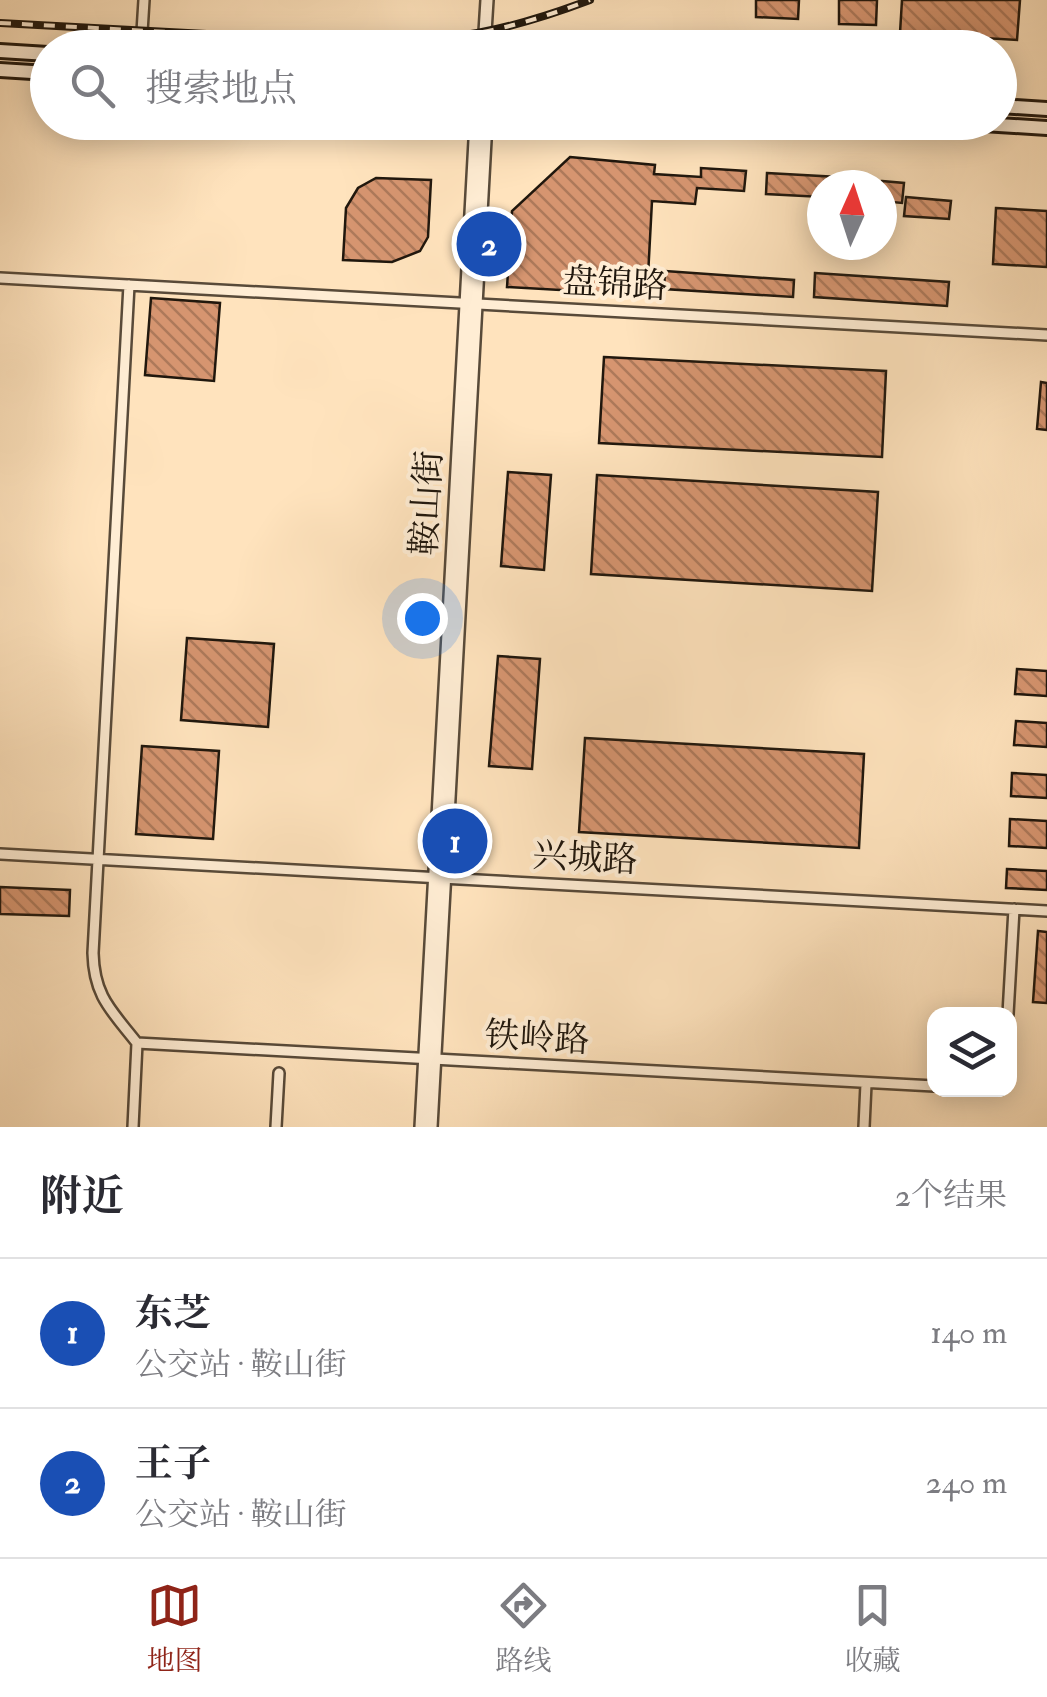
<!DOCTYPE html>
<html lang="zh">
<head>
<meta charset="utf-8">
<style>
	:root { --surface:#fff; --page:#f7f7f7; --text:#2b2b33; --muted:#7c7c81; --line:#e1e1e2; --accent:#8f2418 }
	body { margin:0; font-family:"IM FELL Double Pica","Noto Serif SC",serif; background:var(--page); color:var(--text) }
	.controls { position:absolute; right:30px; bottom:30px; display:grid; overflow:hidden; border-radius:20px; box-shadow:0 5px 25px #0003 }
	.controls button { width:90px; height:90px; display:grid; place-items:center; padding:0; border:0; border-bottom:2px solid var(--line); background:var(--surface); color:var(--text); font:50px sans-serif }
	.compass { position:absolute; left:807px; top:170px; width:90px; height:90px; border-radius:50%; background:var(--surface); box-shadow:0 5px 25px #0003; rotate:3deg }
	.you { position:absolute; left:422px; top:618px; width:35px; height:35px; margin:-25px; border:8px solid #fff; border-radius:50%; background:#1a73e8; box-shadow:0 0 0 15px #1a73e833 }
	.badge { display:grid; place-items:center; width:65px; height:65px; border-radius:50%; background:var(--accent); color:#fff; font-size:32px; font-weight:700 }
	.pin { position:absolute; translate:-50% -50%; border:5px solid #fff; box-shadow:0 2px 10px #0006 }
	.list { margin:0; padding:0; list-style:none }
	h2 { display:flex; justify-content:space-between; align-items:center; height:130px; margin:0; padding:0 40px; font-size:42px }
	h2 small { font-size:32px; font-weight:400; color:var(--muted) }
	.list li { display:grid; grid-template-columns:65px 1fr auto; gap:30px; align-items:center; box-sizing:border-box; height:150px; padding:0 40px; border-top:2px solid var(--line) }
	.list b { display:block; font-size:38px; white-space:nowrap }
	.list p { margin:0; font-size:32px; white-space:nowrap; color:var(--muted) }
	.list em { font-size:32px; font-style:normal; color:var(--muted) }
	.icon { flex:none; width:55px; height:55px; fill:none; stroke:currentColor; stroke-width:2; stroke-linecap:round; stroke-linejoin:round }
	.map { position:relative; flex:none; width:1047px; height:1127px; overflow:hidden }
	.search { position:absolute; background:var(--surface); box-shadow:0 5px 25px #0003; left:30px; right:30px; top:30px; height:110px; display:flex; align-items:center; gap:25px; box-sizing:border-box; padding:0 35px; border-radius:55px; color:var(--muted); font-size:38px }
	.sheet { height:430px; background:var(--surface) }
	nav { display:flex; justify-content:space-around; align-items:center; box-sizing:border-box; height:140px; border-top:2px solid var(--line); background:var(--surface); font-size:28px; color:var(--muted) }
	nav a { display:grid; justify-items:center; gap:5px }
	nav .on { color:var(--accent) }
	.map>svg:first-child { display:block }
</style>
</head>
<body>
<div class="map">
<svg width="1047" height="1127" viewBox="0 0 1047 1127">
	<defs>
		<pattern id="building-back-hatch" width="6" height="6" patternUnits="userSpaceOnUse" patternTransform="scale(2.5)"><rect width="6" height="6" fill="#d69570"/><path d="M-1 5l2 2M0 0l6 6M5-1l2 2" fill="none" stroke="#ad795a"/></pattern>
	</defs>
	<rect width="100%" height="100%" fill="#ffe3bd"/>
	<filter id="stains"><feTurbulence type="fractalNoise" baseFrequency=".002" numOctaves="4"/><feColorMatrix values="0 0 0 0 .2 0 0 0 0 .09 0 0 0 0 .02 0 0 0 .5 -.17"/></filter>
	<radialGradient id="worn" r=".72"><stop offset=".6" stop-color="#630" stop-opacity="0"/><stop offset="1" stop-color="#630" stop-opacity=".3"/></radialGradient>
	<path fill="url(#building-back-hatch)" stroke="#20170d" stroke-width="2.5" d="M756,0H799L798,19L756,17Z
		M839,0H877L876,25L839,24Z
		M902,0H1020L1017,40L900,33Z
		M570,157L655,165L654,174L701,177V168L746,171L744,191L697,188L695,204L652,201L647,295L507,287L512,211Z
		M767,173L838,177L837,185H822V197L766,194Z
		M376,178L431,180L428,237L420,251L392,262L343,260L346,208L358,188Z
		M882,181L904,183L902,203L882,201Z
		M906,197L951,201L949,219L904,216Z
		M996,208L1047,211V267L993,264Z
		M665,271L794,280L793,297L664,289Z
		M815,273L949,282L947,306L814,297Z
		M151,298L220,303L214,381L145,375Z
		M604,357L886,371L882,457L599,443Z
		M1041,382L1047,383V430L1037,429Z
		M508,472L551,475L544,570L501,566Z
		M597,475L878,492L872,591L591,574Z
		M187,638L274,644L268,727L181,720Z
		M498,656L540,659L532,769L489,766Z
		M1017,669L1047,671V696L1015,694Z
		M1016,721L1047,723V747L1014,745Z
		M585,738L864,754L859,848L579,832Z
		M142,746L219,751L213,839L136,834Z
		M1012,773L1047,775V798L1011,796Z
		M1010,819L1047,821V848L1009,846Z
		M1007,869L1047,871V890L1006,888Z
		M0,887L70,890L69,916L0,914Z
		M1038,931L1047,932V1003L1033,1002Z"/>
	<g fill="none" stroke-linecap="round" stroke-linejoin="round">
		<defs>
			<path id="minor" d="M141,48L144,0
				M0,278L1047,335
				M129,285L93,953C94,997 112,1011 137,1043L133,1127
				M0,854L1047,911
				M1008,1014L1014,909
				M137,1043L934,1086
				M276,1127L279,1073
				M864,1127L866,1084"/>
			<path id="tertiary" d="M484,48L487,0
				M421,1127L476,122
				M431,1127L486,122"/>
			<path id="secondary" d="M0,51L48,54
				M0,70L48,73
				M1000,106L1047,109
				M951,122L1047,128"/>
		</defs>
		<use href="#minor" stroke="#584a39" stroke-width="14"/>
		<use href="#tertiary" stroke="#584a39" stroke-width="16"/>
		<use href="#secondary" stroke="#20170d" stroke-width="18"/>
		<use href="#minor" stroke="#ffedd4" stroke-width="9"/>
		<use href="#tertiary" stroke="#ffedd4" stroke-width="11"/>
		<use href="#secondary" stroke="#ffedd4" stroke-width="12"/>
		<defs>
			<path id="rail" d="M0,23C81,27 163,32 244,36C312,40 382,45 450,37C497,32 545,17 590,0"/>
		</defs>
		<use href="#rail" stroke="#20170d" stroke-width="8"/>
		<use href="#rail" stroke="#ffedd4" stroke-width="4" stroke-dasharray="11" stroke-linecap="butt"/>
	</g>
	<g text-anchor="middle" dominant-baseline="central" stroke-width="8" stroke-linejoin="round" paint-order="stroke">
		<g font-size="35" fill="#20170d" stroke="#ffedd4">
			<text transform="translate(615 284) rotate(3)">盘锦路</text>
			<text transform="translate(427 503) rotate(-87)">鞍山街</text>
			<text transform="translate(585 858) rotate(3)">兴城路</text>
			<text transform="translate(537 1038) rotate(3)">铁岭路</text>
		</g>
	</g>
	<rect width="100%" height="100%" filter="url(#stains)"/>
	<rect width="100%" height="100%" fill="url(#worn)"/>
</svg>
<div class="controls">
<button><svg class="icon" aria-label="layers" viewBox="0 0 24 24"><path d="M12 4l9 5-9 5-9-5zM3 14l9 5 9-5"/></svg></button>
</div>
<svg class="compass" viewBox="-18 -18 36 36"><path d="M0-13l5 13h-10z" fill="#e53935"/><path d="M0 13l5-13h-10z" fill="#7c7c81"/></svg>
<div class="you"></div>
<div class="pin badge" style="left:455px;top:841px;background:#1a4fb4">1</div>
<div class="pin badge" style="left:489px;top:244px;background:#1a4fb4">2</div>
<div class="search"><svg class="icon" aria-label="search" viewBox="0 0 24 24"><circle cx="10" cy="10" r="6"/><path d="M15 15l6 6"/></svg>搜索地点</div>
</div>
<section class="sheet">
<h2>附近<small>2个结果</small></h2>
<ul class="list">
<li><span class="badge" style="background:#1a4fb4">1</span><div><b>东芝</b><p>公交站 · 鞍山街</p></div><em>140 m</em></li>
<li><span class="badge" style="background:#1a4fb4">2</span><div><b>王子</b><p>公交站 · 鞍山街</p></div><em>240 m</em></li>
</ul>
</section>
<nav>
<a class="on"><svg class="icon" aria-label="map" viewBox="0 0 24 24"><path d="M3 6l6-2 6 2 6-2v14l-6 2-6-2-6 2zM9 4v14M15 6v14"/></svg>地图</a>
<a><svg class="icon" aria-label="directions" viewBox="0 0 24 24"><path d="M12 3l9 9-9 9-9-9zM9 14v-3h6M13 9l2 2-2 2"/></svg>路线</a>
<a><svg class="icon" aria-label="saved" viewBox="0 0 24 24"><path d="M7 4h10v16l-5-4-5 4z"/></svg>收藏</a>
</nav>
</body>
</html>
